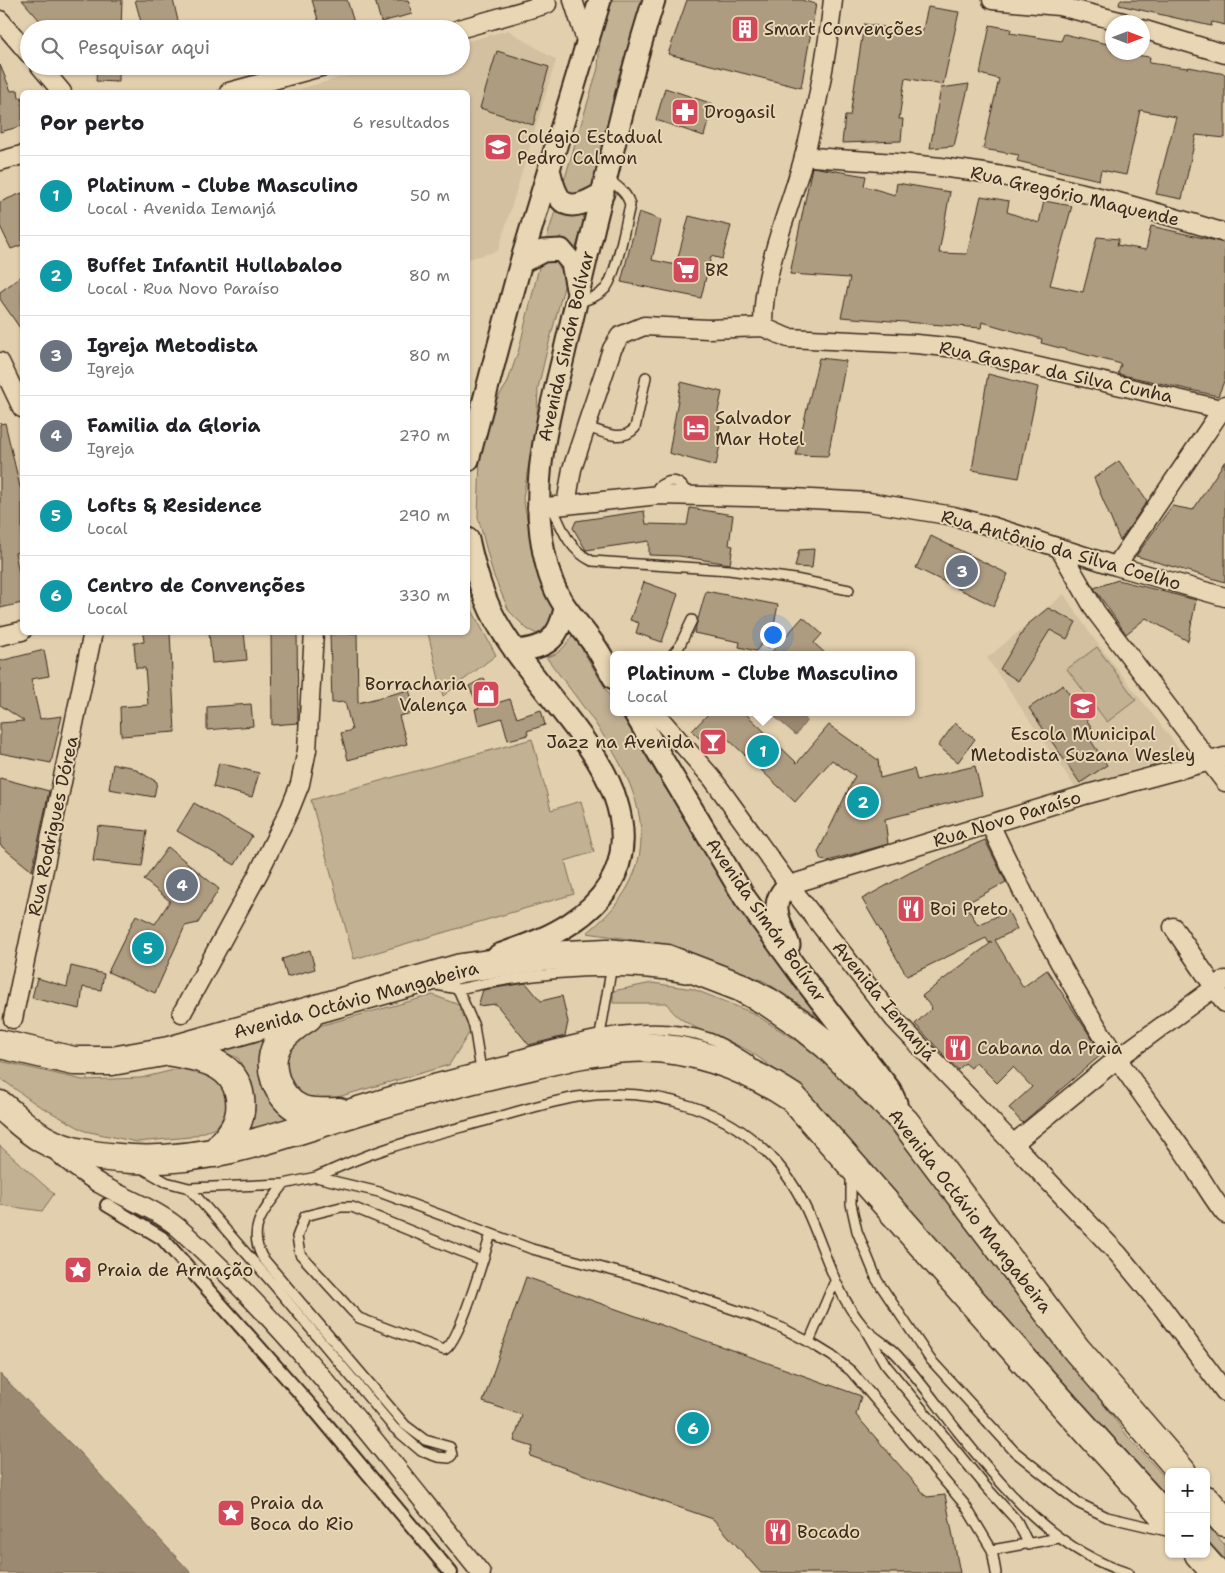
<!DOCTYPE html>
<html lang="pt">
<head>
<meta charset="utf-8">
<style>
	:root { --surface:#fff; --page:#f2f2f2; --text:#202124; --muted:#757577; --line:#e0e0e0; --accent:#1a73e8 }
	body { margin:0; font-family:"Shantell Sans",sans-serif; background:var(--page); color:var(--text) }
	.controls { position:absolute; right:15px; bottom:15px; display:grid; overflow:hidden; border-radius:8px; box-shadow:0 1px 4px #0004 }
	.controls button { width:45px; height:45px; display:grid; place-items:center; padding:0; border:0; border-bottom:1px solid var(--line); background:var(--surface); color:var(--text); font:25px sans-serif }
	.compass { position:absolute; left:1105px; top:15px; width:45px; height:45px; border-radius:50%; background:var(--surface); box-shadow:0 1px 4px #0004; rotate:90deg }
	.you { position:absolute; left:772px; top:634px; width:18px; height:18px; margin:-12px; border:4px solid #fff; border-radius:50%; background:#1a73e8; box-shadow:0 0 0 8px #1a73e833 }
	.badge { display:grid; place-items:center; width:32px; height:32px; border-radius:50%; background:var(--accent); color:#fff; font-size:16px; font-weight:700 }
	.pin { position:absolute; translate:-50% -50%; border:2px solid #fff; box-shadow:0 1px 5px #0006 }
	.popup { position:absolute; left:610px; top:651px; width:305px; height:65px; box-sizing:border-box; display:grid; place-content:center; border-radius:8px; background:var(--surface); filter:drop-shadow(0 1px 4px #0005); font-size:16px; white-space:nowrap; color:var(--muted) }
	.popup b { font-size:19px; color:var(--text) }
	.popup::after { content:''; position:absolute; left:50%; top:100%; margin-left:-10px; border:10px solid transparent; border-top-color:var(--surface) }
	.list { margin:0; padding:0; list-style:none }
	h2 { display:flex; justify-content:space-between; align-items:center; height:65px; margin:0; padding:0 20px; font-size:21px }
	h2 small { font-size:16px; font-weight:400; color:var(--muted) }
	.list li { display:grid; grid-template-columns:32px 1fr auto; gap:15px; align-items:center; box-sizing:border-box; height:80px; padding:0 20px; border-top:1px solid var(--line) }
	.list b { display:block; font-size:19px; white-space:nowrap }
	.list p { margin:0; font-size:16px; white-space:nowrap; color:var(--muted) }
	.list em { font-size:16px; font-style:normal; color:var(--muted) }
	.icon { flex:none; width:28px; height:28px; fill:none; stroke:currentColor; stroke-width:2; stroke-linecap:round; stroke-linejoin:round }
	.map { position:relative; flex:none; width:1225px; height:1573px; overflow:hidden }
	.search { position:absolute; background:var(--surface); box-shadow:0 1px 4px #0004; left:20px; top:20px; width:450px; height:55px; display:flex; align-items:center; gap:12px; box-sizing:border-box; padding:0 18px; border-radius:28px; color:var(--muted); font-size:19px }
	.panel { position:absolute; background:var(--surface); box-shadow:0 1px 4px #0004; left:20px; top:90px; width:450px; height:545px; border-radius:8px }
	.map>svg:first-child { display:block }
</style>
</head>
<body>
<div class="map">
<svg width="1225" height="1573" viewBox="0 0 1225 1573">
	<rect width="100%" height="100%" fill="#e2cfae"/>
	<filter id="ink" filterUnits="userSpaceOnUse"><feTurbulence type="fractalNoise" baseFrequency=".02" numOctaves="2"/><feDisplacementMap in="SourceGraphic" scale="10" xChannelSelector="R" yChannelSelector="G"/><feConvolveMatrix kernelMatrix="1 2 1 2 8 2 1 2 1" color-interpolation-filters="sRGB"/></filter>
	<g filter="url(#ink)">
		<path fill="#d2c0a0" d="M508,30L556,60L498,251L468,259V92H289L381,66H461V43Z
			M1064,594L1091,635L1184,755L1075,787L987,658Z"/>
		<path fill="#c3b194" stroke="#7f6e59" d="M612,0H641L630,47L619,74L591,200L568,272L546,354L538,388L537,416L523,498L534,553L557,612L546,632L537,634L527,629L509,611L493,574L478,517L480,457L491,408L507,384L519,349L543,251L598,68L600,38Z
			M468,603L496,655L443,696L428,633L468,632Z
			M573,634L614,703V712H620L663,785L821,1018L764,981L670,945L587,933C700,842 611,744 546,657C560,655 566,645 573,634Z
			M1097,647L1136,700L1107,722L1067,669Z
			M532,739L551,810L581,801L594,852L565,861L574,894L354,959L311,800Z
			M652,983L693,989L753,1013L819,1055L863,1097L944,1193L1129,1438L1169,1482V1498L796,1086C781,1075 765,1061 749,1051C727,1038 677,1027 667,1003H613V991Z
			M433,995L464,1007L471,1030L449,1065L331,1099L314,1101L287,1088L285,1053L298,1035L315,1027Z
			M273,1033C269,1039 263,1047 261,1054C253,1083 268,1104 291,1120L246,1130L255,1110L252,1084L238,1058L215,1049Z
			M0,1061L83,1080L141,1078L190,1066L208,1070L225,1085L229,1108L216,1128L190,1137L137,1142L85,1131L36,1104L0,1078Z
			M0,1146L54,1194L42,1211L0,1205Z
			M1206,1524L1225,1545V1559L1206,1539Z"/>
		<path fill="#9c8971" stroke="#756350" d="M780,712H797L807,720L796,735L775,717Z
			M0,1374L79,1452L191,1573H0Z"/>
		<path fill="#ae9c81" stroke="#3b2a1e" d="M22,0H122L121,29H47Z
			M135,0H173L180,29H143Z
			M312,0H347L356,29H321Z
			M375,0H408L412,14L381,22Z
			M687,0H801L816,4L801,88L668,54Z
			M1120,0H1225V25L1212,22L1211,26L1119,5Z
			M928,7L959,12L943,85L905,78L899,119H903L901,141L842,143L845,116H850L864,24L922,33Z
			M990,25L1011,29L1010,33L1061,41L1064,34L1112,45V52L1150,57L1149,63L1188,68L1189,67L1225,74V138L1196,135L1182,199L1156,194L1176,117L1140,110L1126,175L1101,170L1099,180L1017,161L1019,155L983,149L999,79L980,74Z
			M497,51L549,67L533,125L480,108Z
			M0,65L11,91L18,90L19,98L22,97V126L0,132Z
			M97,66H119V82L96,81Z
			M969,84L954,146L930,148L941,88Z
			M665,88L713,104L704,136L656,120Z
			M812,167L866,176L864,186L895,195L897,183L950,192L939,253L967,254L981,196L1009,201L1007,212L1039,223L1044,201L1072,206L1050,285L1083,292L1097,237L1119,239L1117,245L1146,250L1151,226L1225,243V379L1218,396L1118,374L1121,364L1041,343L1042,339L982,322L981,328L841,317L850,278L790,274Z
			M22,193V245L11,249L0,226V202Z
			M639,212L661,220L652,260L676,265L689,216L731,226L722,259L711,256L701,298L621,282Z
			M22,276V331L0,299V292Z
			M819,358L846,361L828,456L796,455Z
			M988,374L1038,387L1019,478L972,470Z
			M681,382L722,392L717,416L721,418L717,438L720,444L716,466L669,453Z
			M5,423L21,491L22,490V551L15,553L22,588V603L0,608V424Z
			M1119,461L1147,501L1120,541L1094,478Z
			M1225,461V582L1136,556L1172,506L1193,510Z
			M690,508L733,515L729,545L733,546L730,564L679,556L649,555V541L586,550L573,528L576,521L644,511L646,524L687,525Z
			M931,536L1008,574L994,606L916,568Z
			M814,549L812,568L795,567L799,550Z
			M1118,580L1196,600L1188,641L1146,618L1126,634L1094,588Z
			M644,582L678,594L662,642L636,633L639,623L630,620Z
			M706,591L778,605L769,648L763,642L756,651L739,647L740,642L694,633Z
			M1048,608L1076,622L1067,639L1050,630L1018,681L1000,669L1027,625Z
			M803,617L822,634L814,643L827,655H769Z
			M143,632H170L175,732L121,736L120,707L148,705L145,668H136L134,643L144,642Z
			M209,632H244L247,660L212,663Z
			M271,632H297L298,723L272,725Z
			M357,633L358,703L409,690L416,712L399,716L407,744L348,760L341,733L352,730L345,702L332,703L330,634Z
			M44,650L49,676L31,679L40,719L62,716L51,763L0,753V723L24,721L0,705V661Z
			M484,678L497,703L510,699L517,718L541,710L545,725L527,731L528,735L508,740L502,718L479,725L475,709L479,708L469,686Z
			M1063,685L1092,728L1085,732L1107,765L1080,783L1029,708Z
			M251,704L253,726L207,730V707Z
			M710,712H744L797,763L829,725L878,760L880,778L914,769L917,780L975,766L982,795L885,819L888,844L828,861L821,860L818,852L855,776L832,760L795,802L727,738L714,753L692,731Z
			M955,723L975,739L958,762L938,746Z
			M219,763L259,773L252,797L213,787Z
			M113,764L131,767L157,782L154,797L109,789Z
			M0,778L49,791L32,871L0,845Z
			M194,803L252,836L235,865L177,831Z
			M98,826L147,831L142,866L93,861Z
			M985,840L1006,882L965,904L978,925L1008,911L1017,929L995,940L1023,987L1047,970L1102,1054L1022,1123L1009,1108L1032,1087L1013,1067L997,1083L976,1062L971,1068L965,1063L958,1070L915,1024L932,1008L922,996L992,942L989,943L986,938L907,976L862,899L911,872Z
			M168,847L219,889L198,923L185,926L155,993L108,972L136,915L155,924L170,901L144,880Z
			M310,950L315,969L287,977L282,959Z
			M71,966L104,974L101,990L83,987L80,1009L32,998L37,978L67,987Z
			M526,983L541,1001L562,996L568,1022L565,1036L529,1045L496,1004L478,1006L483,990Z
			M526,1277L861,1396L856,1415L927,1497L945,1495L960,1573H761L713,1519L530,1456L533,1447L514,1441L522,1415L483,1402Z"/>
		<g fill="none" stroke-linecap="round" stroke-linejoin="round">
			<defs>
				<path id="service" d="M578,302C587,300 599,296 606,288C617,273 625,225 630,205C627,192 617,186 606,178
					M587,427C603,432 622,443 635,428L646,377
					M657,495L658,487C671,477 682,480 687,495
					M552,506C562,529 569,550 592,561L729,570L795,579L849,590
					M672,655L679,647L692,620
					M436,985L458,989L474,1026L480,1064
					M458,989C532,973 611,964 686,978
					M600,1035L611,971
					M514,1056C575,1040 646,1016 709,1038C723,1043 736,1052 749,1060
					M140,1167L166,1182L189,1188L284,1184L316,1177L379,1192L532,1249L644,1279L747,1314L782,1328L809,1342L832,1356L851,1371L965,1505L992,1550
					M851,1174V1204L857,1231L877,1280L930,1359L1014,1451L1080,1504L1107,1517L1167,1531
					M316,1177C337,1168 358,1158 380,1151C413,1139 447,1131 481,1122C513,1113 544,1103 577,1097C655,1085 736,1109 784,1172C820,1218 825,1281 863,1326C872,1337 886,1343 895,1353C920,1379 941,1411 964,1439C1009,1495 1057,1551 1128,1573
					M189,1188L274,1285L394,1428L421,1451L438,1457L449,1458L452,1455L450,1447L425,1440L405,1425L262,1257C246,1226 266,1209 284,1184
					M482,1260L352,1207H341L305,1216L297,1237L300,1254L351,1310L359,1318L444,1350C460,1343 484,1255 491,1234
					M866,1331L885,1364L986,1487L1017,1521L1029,1545
					M809,1342L835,1281
					M996,1573L992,1550L1059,1538"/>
				<path id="pedestrian" d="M107,1205L162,1238L313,1408L451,1573"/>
				<path id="minor" d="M573,0L587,44
					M992,0L1059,6L1123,22
					M0,20L29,54
					M459,29L547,4
					M1142,29L1225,54
					M40,66L62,92
					M229,92L324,66
					M804,156C852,161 900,162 948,168C1042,179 1135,205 1225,233
					M0,161L22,155
					M763,327C762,269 789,212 804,157C818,105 827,53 833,0
					M0,362L22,408
					M566,505L572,469L612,349L620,336L644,326L708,329L763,327L788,338L916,344L957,348L1225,410
					M537,508L659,495L792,498L869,502L953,516L994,527L1116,566L1225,597
					M1059,548L1096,612L1225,782
					M1116,566L1225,405
					M0,636L22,631
					M654,712L712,778L789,885L894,1019L1118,1254L1161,1306L1225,1392
					M990,824C1028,905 1068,984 1117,1058C1138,1090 1161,1120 1183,1151C1198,1172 1209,1194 1225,1214
					M789,885L1088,794L1225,757
					M1173,927L1225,1003
					M182,1013L258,874L290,809L300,784L307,750L314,632
					M13,1019L93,632
					M1013,1144L1117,1059L1225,980
					M55,1150C69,1163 84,1174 100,1184C126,1199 159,1210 182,1231C294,1332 386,1456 481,1573"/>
				<path id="tertiary" d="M549,169C558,208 567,214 603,193
					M521,262L543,251L561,250L572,263L577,289
					M468,460L521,262L600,0
					M468,539C475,571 484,603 502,631C527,672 561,706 588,746C631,808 642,876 571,923C549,938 524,946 499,955
					M515,651C546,648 558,641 565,609
					M614,678C608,668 602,656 595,646C574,616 557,604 547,566C528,494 545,432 562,362C573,317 583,271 594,226C613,151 630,74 654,0
					M634,712L745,898L804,979L890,1090L896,1103
					M789,885C767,903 780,922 789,945"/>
				<path id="primary" d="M308,1017C297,1024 287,1031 279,1042C264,1064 277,1098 300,1109C310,1114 327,1112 339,1112
					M0,1044L74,1061H112L169,1051L461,968L548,956L607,953L667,959L740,987L768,1002L801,1024L828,1046L905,1122L1076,1349L1182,1472
					M172,1052C201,1057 236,1063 240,1098C241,1107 240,1117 236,1125C232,1135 221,1145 215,1153
					M0,1105C14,1116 27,1130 43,1139C68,1154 103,1157 132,1159C209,1163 282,1135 355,1112C413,1094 470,1079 529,1066C562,1058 594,1050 628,1048C686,1044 745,1066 793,1098L1037,1375L1169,1521
					M1206,1500L1225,1522
					M1199,1554L1216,1573"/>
			</defs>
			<use href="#service" stroke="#3b2a1e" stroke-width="12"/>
			<use href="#pedestrian" stroke="#3b2a1e" stroke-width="16"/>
			<use href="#minor" stroke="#3b2a1e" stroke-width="21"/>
			<use href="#tertiary" stroke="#3b2a1e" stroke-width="25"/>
			<use href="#primary" stroke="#3b2a1e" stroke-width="31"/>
			<use href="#service" stroke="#e9d6b4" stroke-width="9"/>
			<use href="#pedestrian" stroke="#e9d6b4" stroke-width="12"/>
			<use href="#minor" stroke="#e9d6b4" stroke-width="18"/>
			<use href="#tertiary" stroke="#e9d6b4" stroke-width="21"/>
			<use href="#primary" stroke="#e9d6b4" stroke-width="28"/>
		</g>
	</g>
	<defs>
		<symbol id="building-square" viewBox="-11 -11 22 22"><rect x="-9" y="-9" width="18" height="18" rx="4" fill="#d1495b" stroke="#e9d6b4"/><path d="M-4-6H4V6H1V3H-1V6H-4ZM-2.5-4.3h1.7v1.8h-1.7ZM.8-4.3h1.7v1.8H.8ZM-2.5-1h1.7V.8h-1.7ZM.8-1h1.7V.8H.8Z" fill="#fff"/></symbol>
		<symbol id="pharmacy-square" viewBox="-11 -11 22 22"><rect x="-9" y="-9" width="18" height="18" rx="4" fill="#d1495b" stroke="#e9d6b4"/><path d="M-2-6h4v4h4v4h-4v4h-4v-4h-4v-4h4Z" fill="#fff"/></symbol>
		<symbol id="school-square" viewBox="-11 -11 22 22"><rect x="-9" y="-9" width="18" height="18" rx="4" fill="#d1495b" stroke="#e9d6b4"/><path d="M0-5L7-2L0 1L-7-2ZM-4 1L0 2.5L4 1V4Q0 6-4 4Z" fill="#fff"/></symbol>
		<symbol id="supermarket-square" viewBox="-11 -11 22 22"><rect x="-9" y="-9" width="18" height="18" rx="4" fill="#d1495b" stroke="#e9d6b4"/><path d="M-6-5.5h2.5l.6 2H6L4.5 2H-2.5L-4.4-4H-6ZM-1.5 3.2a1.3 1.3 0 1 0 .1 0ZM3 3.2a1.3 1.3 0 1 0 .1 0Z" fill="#fff"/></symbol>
		<symbol id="hotel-square" viewBox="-11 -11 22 22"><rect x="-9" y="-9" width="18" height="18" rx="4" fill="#d1495b" stroke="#e9d6b4"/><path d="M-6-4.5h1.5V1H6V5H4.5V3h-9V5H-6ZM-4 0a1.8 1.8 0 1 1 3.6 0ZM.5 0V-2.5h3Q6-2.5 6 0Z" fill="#fff"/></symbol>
		<symbol id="shop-square" viewBox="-11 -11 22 22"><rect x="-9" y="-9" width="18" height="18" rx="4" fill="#d1495b" stroke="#e9d6b4"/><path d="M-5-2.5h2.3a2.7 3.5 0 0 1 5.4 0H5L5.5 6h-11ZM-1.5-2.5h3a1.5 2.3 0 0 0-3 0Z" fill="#fff"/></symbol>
		<symbol id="bar-square" viewBox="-11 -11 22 22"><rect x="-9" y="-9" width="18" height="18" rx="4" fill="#d1495b" stroke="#e9d6b4"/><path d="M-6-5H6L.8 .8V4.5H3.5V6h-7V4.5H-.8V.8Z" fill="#fff"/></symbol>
		<symbol id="restaurant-square" viewBox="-11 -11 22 22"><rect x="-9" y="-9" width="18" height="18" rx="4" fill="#d1495b" stroke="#e9d6b4"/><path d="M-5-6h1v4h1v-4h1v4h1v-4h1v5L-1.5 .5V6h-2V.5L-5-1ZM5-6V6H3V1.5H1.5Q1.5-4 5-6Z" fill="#fff"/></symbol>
		<symbol id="sight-square" viewBox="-11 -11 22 22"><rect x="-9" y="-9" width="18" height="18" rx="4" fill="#d1495b" stroke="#e9d6b4"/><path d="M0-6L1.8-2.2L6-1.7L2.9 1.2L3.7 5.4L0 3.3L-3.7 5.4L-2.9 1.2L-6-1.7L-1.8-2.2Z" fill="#fff"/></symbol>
	</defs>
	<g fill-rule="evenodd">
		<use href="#building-square" x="729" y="13" width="32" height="32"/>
		<use href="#pharmacy-square" x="669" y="96" width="32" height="32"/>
		<use href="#school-square" x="482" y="131" width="32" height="32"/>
		<use href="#supermarket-square" x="670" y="254" width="32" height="32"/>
		<use href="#hotel-square" x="680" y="412" width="32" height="32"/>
		<use href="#shop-square" x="470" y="678" width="32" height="32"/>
		<use href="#school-square" x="1067" y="690" width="32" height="32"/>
		<use href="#bar-square" x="697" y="726" width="32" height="32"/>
		<use href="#restaurant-square" x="895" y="893" width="32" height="32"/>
		<use href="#restaurant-square" x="942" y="1032" width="32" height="32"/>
		<use href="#sight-square" x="62" y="1254" width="32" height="32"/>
		<use href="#sight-square" x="215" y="1497" width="32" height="32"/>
		<use href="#restaurant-square" x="762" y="1516" width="32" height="32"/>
	</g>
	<g text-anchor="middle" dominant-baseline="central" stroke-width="4" stroke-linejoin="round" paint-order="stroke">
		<g font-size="18" fill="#3b2a1e" stroke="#e9d6b4" text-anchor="start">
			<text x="764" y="29">Smart Convenções</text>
			<text x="704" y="112">Drogasil</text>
			<text x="517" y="137">Colégio Estadual<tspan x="517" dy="21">Pedro Calmon</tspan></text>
			<text x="705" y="270">BR</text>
			<text x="715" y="418">Salvador<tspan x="715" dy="21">Mar Hotel</tspan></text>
			<text x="467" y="684" text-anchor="end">Borracharia<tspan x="467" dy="21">Valença</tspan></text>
			<text x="1083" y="734" text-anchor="middle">Escola Municipal<tspan x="1083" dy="21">Metodista Suzana Wesley</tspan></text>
			<text x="694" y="742" text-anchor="end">Jazz na Avenida</text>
			<text x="930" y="909">Boi Preto</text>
			<text x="977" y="1048">Cabana da Praia</text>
			<text x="97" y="1270">Praia de Armação</text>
			<text x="250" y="1503">Praia da<tspan x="250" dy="21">Boca do Rio</tspan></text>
			<text x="797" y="1532">Bocado</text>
		</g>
		<g font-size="18" fill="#3b2a1e" stroke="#e9d6b4">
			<text transform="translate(1075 196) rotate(13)">Rua Gregório Maquende</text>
			<text transform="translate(566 346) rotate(-77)">Avenida Simón Bolívar</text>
			<text transform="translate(1056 372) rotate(12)">Rua Gaspar da Silva Cunha</text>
			<text transform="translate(1061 550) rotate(16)">Rua Antônio da Silva Coelho</text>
			<text transform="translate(1007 819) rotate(-17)">Rua Novo Paraíso</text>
			<text transform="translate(53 826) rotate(-78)">Rua Rodrigues Dórea</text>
			<text transform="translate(766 920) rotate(55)">Avenida Simón Bolívar</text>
			<text transform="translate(356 1000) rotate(-15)">Avenida Octávio Mangabeira</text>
			<text transform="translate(884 1001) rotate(50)">Avenida Iemanjá</text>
			<text transform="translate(970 1211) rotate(52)">Avenida Octávio Mangabeira</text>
		</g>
	</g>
</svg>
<div class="controls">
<button>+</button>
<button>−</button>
</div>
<svg class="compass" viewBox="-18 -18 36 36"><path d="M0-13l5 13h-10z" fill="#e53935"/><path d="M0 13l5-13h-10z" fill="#757577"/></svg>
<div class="you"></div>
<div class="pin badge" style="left:763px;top:751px;background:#0f9aa8">1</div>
<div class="popup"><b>Platinum - Clube Masculino</b>Local</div>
<div class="pin badge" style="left:863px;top:802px;background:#0f9aa8">2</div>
<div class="pin badge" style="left:962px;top:571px;background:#6b7280">3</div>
<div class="pin badge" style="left:182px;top:885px;background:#6b7280">4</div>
<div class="pin badge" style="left:148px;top:948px;background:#0f9aa8">5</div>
<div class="pin badge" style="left:693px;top:1428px;background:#0f9aa8">6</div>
<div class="search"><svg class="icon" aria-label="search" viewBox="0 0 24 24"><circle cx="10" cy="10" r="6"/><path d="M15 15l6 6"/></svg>Pesquisar aqui</div>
<section class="panel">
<h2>Por perto<small>6 resultados</small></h2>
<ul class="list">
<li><span class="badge" style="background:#0f9aa8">1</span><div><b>Platinum - Clube Masculino</b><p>Local · Avenida Iemanjá</p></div><em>50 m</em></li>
<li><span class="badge" style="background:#0f9aa8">2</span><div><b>Buffet Infantil Hullabaloo</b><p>Local · Rua Novo Paraíso</p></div><em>80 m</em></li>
<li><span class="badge" style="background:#6b7280">3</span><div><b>Igreja Metodista</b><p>Igreja</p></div><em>80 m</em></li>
<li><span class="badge" style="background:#6b7280">4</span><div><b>Familia da Gloria</b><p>Igreja</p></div><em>270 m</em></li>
<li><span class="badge" style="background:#0f9aa8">5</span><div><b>Lofts &amp; Residence</b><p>Local</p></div><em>290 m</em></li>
<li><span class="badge" style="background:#0f9aa8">6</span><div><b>Centro de Convenções</b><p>Local</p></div><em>330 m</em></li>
</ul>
</section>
</div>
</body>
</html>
